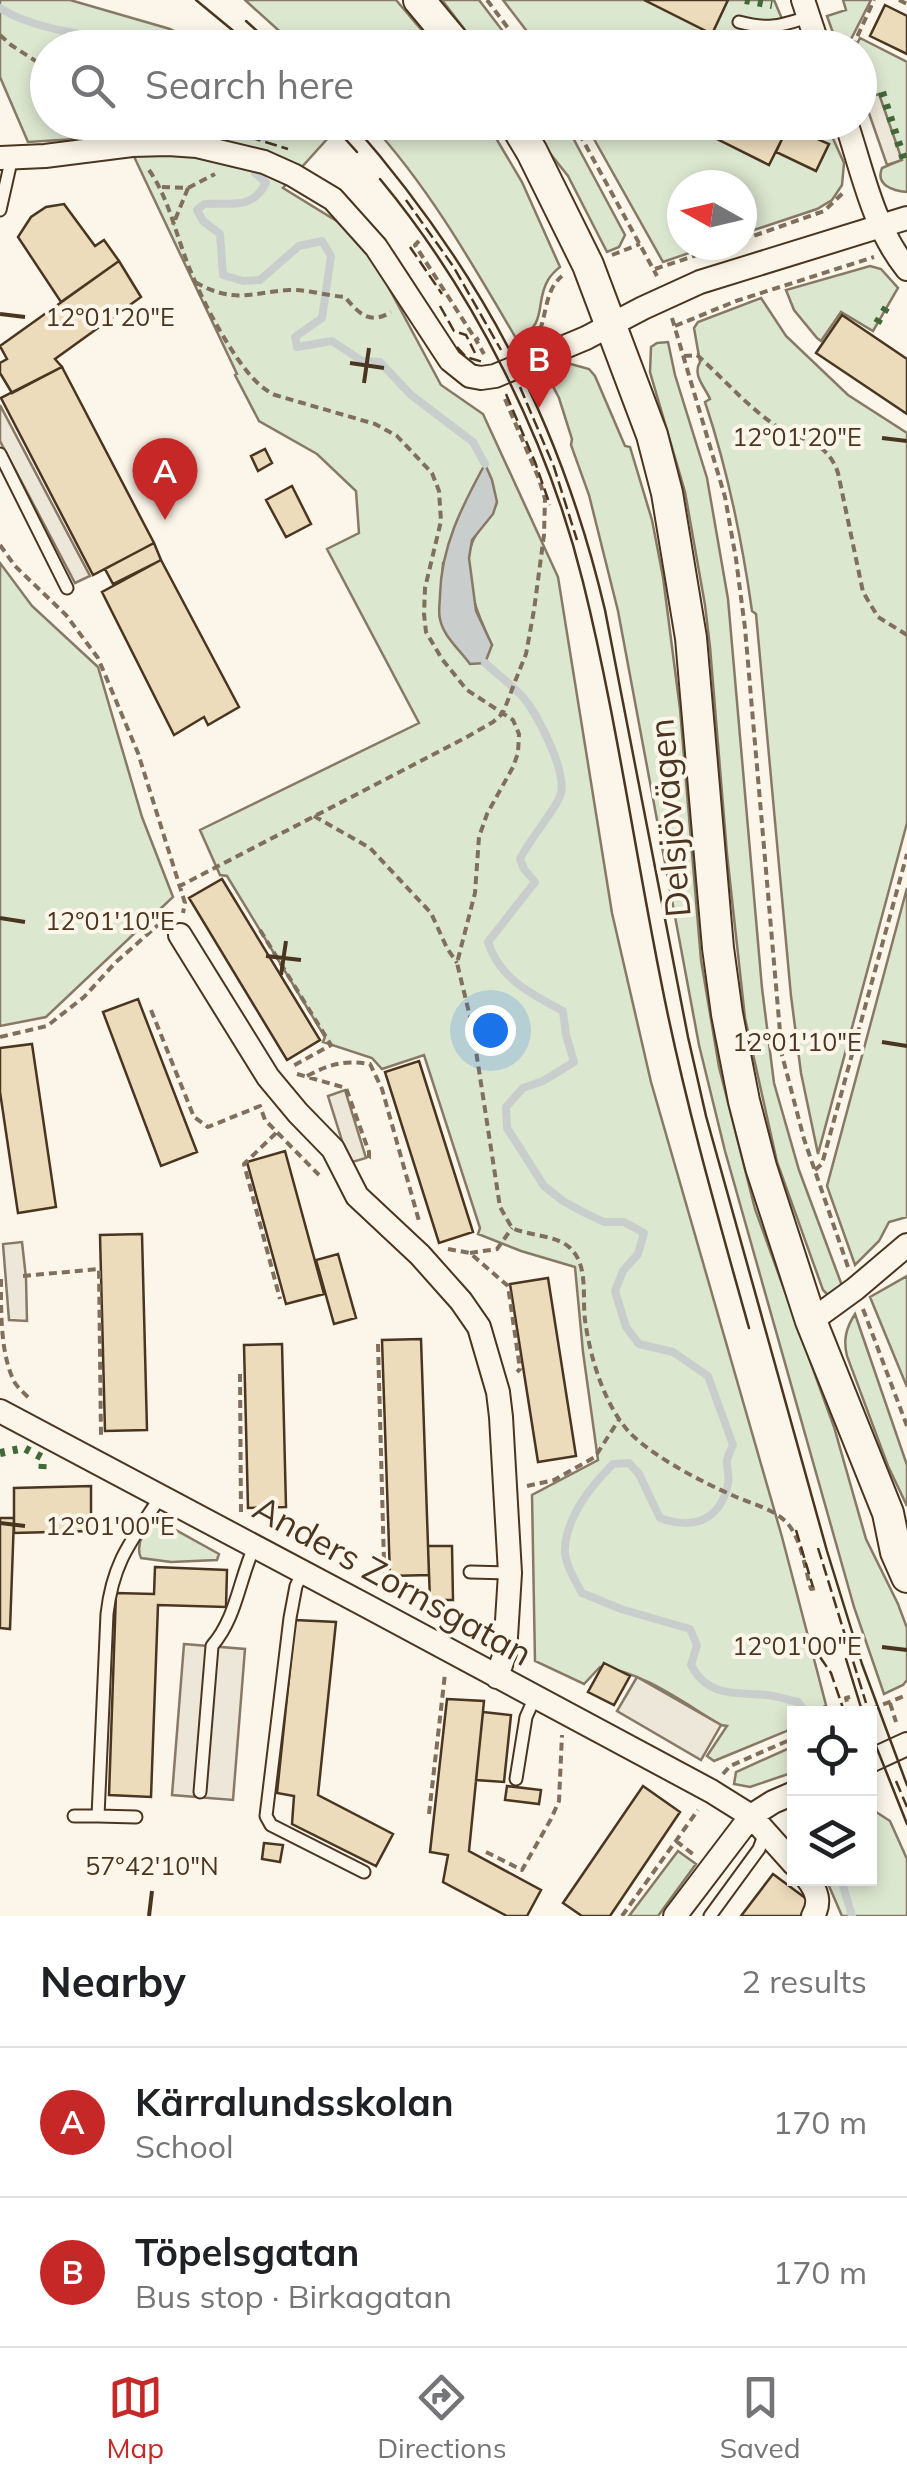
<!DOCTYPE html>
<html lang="en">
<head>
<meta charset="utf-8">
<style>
	:root { --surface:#fff; --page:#f2f2f2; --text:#202124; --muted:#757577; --line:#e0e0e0; --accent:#c62828 }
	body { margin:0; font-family:Mulish,sans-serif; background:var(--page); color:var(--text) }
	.controls { position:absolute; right:30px; bottom:30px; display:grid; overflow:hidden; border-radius:0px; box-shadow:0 5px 15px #0003 }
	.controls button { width:90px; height:90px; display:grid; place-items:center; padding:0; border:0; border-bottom:2px solid var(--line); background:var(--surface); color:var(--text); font:50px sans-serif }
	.compass { position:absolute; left:667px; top:170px; width:90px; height:90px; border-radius:50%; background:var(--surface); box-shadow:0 5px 15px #0003; rotate:278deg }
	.you { position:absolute; left:490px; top:1030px; width:35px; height:35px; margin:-25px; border:8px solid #fff; border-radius:50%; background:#1a73e8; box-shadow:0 0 0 15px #1a73e833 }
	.badge { display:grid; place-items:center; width:65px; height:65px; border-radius:50%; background:var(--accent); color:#fff; font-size:32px; font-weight:700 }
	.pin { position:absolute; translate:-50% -82px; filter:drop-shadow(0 2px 5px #0008) }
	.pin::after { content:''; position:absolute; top:52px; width:35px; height:30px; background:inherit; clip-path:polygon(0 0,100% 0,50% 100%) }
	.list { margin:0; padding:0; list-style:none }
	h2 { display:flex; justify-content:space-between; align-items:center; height:130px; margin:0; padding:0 40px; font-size:42px }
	h2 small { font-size:32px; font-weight:400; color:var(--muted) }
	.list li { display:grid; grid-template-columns:65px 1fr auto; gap:30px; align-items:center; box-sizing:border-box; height:150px; padding:0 40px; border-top:2px solid var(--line) }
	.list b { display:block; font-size:38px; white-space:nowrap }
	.list p { margin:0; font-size:32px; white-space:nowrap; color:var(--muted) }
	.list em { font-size:32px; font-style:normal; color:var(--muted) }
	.icon { flex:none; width:55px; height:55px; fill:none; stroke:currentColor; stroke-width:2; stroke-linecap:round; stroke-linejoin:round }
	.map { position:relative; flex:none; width:907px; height:1916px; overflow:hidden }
	.search { position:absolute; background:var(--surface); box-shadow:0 5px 15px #0003; left:30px; right:30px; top:30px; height:110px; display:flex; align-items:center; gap:25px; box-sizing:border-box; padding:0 35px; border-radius:55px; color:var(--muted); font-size:38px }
	.sheet { height:430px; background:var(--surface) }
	nav { display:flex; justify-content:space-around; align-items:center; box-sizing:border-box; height:140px; border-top:2px solid var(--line); background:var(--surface); font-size:28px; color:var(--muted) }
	nav a { display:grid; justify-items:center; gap:5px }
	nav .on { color:var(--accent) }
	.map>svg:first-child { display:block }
</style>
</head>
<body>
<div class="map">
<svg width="907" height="1916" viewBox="0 0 907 1916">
	<rect width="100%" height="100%" fill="#fbf6e9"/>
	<path fill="#dce7d0" stroke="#887966" stroke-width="2.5" fill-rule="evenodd" d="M0,0H70L170,29L206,47L48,48V122L314,123L328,138L283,188L361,236L441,385L483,414L558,577L612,913L651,1082L782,1537L826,1705L816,1713L794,1714V1728L714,1761L707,1756L727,1726L721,1725C685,1704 642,1671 600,1667L584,1684L535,1661L532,1495L598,1460L583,1352L575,1267L521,1251L478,1234L480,1228L424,1055L382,1069L372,1058L323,1042L325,1037L227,876L220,875L200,830L419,723L327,549L359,533L356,491L317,454L259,421L235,375L237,374L120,127L93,138L28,142L0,77ZM497,502C491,519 477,529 472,543C460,575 479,618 492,645L470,663L447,635L440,618L443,563Z
		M245,0H396L436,47H297Z
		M442,0H479L515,47H478Z
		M503,0H774L794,47H539Z
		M843,0H871L847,47H838L827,16L846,10Z
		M860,38L907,62V192C893,191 875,185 882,168L901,160L879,95L860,100V48H855Z
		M370,123H487L522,182L560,267C557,269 550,276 548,280C534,304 549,323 517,340C473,265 429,187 370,123Z
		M530,123H565L625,235L619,247L607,252L568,176L537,137Z
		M585,123H826L844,163L842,185L832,200L817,209L742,234V185H682V245H712L663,262Z
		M870,266L881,269L898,288L873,331L841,312L821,341L817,338L794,310L786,290Z
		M761,298L786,336L848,395L907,433V823L818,1154L801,1073L791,996L756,614L752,611C742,540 728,471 705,402L710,399C705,387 692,375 700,362L694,328L698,322Z
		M668,342L675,375L707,478L728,599L762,988L774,1083L799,1170L844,1291L828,1295L823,1290L777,1162L745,1018L727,854L710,647L705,605L685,492L650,372L651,347L657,343Z
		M567,363L589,369L595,376L625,446L630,447L652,520L663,577L680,709L701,960L719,1067L755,1209L834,1427L866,1539L898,1604L907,1628V1680L903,1685L884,1694L854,1607L725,1151L699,1045L618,611L589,495L571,445L572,439L559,398L546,373L554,365Z
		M0,563L32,606L98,667L142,817L173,897L46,1017L0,1026Z
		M907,888V1217L889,1222L879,1241L855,1265L827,1186Z
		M907,1276V1387L870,1297Z
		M855,1314L907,1465V1506L888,1466L847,1356C843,1340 846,1328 855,1314Z
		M156,1519L219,1554L217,1560L171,1562L141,1558C135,1546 145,1524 156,1519Z
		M794,1746V1772L750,1787L734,1784L736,1772Z
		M870,1808L890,1821L907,1859V1916H842L826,1879L870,1878Z
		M678,1851L696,1864L658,1916H629Z"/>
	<path fill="#ede7d9" stroke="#887966" stroke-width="2.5" d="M879,94L902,160L887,165L864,99Z
		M0,405L90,576L75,583L0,441Z
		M345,1090L366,1158L349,1163L328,1096Z
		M22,1242L26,1278L27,1321L9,1320L3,1244Z
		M184,1644L245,1649L233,1800L172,1795Z
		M637,1677L721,1725L701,1760L617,1711Z"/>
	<path fill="#c9cecd" stroke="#887966" stroke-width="2.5" d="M485,464L492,480L497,502L493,514L472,540L469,558L476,611L492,645L485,663L470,664C460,650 443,636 440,619C438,612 440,602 440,595C441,547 462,506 485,464Z"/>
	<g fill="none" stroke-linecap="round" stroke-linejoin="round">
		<path stroke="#c9cecd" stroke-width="8" d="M0,8C28,27 81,35 115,39C133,40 147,38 162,48
			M259,122L265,138
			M255,173L266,183C251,211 231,202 204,204L197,210L203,221L220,234L223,275L243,281L260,280L299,246L322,241L331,256L322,318L295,337L297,347L332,341L362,361L380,362L411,395L473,442L485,464
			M485,663C496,673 509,683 520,694C536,710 566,769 561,793C558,807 528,841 520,859L524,869L535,882L488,942C499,978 531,994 563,1011L566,1035L574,1062L543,1081L523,1088L506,1107L507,1128L544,1186L563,1201L583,1212L604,1222H624L644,1233L638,1254L623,1271L615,1291L626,1327L639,1344L673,1352L708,1376L733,1445C731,1450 728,1455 727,1460C726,1468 730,1476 728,1484C720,1521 693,1530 660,1518L639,1474L629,1463L613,1464C592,1485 567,1515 565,1548C564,1563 575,1580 582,1593L621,1609L690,1629L697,1645L691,1665C708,1698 736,1692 767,1695C778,1696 788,1700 798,1702L806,1714
			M847,1878L843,1886L852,1916"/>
	</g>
	<path fill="#ecdcbc" stroke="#4a3520" stroke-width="2.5" d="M644,0H728L712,34Z
		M885,5L907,16V54L870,36Z
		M683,122H783L789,125L769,165Z
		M788,126L829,144L816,171L776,152Z
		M64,204L95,246L104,240L119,261L61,302L18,237L31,217L46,207Z
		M119,261L141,297L55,359L62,367L12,393L0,373V363L7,359L0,346Z
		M842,315L907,359V414L816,353Z
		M62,367L154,543L93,575L1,398Z
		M265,449L272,463L258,471L251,456Z
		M292,486L311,524L286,537L266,500Z
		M154,543L161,560L113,584L105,569Z
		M161,560L239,707L208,725L204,717L174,735L102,592Z
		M222,879L320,1040L287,1060L189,898Z
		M138,999L197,1152L161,1166L103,1012Z
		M32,1044L56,1207L18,1213L0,1092V1048Z
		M419,1061L473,1232L439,1243L385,1072Z
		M285,1151L324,1294L286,1304L247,1162Z
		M142,1234L147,1430L105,1431L100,1235Z
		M338,1254L356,1318L334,1324L316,1260Z
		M548,1278L576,1456L538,1462L510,1284Z
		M421,1339L429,1575L390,1576L382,1340Z
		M282,1344L286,1507L248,1508L244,1345Z
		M91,1486V1531L14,1533V1488Z
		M0,1518H14L10,1629L0,1628Z
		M428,1546H452L453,1600H430Z
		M155,1567L227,1570L226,1607L158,1605L151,1797L109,1795L116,1593L154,1594Z
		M295,1620L336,1622L318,1795L393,1834L376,1866L292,1824L294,1796L277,1793Z
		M604,1663L630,1676L614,1705L588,1692Z
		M447,1699L484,1701L469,1851L541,1890L527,1916H507L443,1882L448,1855L430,1852Z
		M483,1712L511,1715L504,1782L476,1780Z
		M507,1786L541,1790L539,1804L505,1800Z
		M643,1786L680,1812L610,1916H582L563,1903Z
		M264,1843L283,1845L280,1862L262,1859Z
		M773,1874L812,1903L802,1916H741Z"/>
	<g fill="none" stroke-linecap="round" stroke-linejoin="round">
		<defs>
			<path id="lane" d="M739,22C770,30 779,26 808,17
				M805,125L807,122
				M0,210L12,157
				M0,454L67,588
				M303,1572L296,1586L290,1618L266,1816L271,1825L364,1872
				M470,1572L510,1573
				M516,1779L526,1717L535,1697
				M200,1792L212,1646C237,1617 239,1579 255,1545
				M74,1816H98
				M136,1817L98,1816L107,1614C113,1561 132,1540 161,1496
				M710,1916L759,1849L765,1833"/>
			<path id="street" d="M803,0L819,48
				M846,122C863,173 873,227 907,269
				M0,158L45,156L132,145L168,144L197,146L264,162L293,175L333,199L376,247L450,360L470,376L481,378L495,376L586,338L643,308L700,282L907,218
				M180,935L268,1077L298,1113L333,1149L357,1196L420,1255L461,1301L479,1327L498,1392L501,1417L510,1573L505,1653L497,1677
				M811,1321L855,1289L907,1245
				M0,1411C237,1537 475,1663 711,1791L751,1816L794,1864
				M870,1761L907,1744
				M807,1878C817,1891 821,1902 813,1916
				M675,1916L751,1816L773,1802L794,1793"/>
			<path id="secondary" d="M419,0L459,48
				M514,122L532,152L588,265L652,435L667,493L691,638L718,948L727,1014L744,1101L761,1167L811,1321L888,1513L896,1552L907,1577"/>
		</defs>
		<use href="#lane" stroke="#4a3520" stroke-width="15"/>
		<use href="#street" stroke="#4a3520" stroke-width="26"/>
		<use href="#secondary" stroke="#4a3520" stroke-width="34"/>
		<path stroke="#7f6f5c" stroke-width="4" stroke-dasharray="8 5" stroke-linecap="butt" d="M487,0L523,48
			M899,0L907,4
			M0,35L11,45L48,69
			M852,48L874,0
			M573,122L657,276
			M149,170C168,197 175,231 187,262C200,296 217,328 237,358C248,373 258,387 275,395L375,424L397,436L432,473L439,491L441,521L425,588L424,614L426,632L442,659L467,690L513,720L519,734L518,753L513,767L487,814L479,837L475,893L457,963L472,1025L500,1207L512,1228C530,1236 555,1235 569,1247C589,1264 582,1297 585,1320C590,1357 604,1405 630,1433C655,1458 702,1482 734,1496C752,1504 775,1509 788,1524C802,1541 805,1569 811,1589L816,1588
			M162,187L188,188L173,225
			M188,188L215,174
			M742,240L824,211L844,192
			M419,241L415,245L476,340
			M612,255L640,244
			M655,269L727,245
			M195,282C234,304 249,293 289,290C304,289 329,296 345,297C359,314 370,325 391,312
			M672,318L725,497L736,559L745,628L782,1055L804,1139L848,1267
			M675,326L736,301L874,257
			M540,330C547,310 546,289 562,276
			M479,338L476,340L484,354
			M684,356L697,355C722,377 745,404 772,423C796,441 826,437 838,473L863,592L878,617L907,635
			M0,545L15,566L66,615L98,658L138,753L185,903L183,913
			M314,816L370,848L431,913L447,948L457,963
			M178,887L465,738L493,722L503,713L516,679L526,654L534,610L544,535L545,499L539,479L505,399
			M260,930L331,1045L291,1067
			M151,1010L194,1117L208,1127L260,1106L265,1120L319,1175
			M0,1037L47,1026L84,997L115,963L158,925
			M297,1074L346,1088L369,1152V1158L366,1162
			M307,1076C330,1064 343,1060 370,1064L382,1089L419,1221
			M276,1133L244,1164L280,1299
			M815,1170L822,1164L907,854
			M448,1249L470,1253L508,1286L520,1369L517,1372
			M470,1253L497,1249L512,1228
			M23,1276L99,1269L101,1437
			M1,1279C1,1310 0,1355 15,1383C19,1389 26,1395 31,1400
			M863,1309L907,1426
			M378,1344L384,1563L382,1589
			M240,1374L241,1515
			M527,1486L554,1480L595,1457L620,1418
			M850,1697L846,1698L850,1714
			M890,1703L896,1722
			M859,1714L907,1695
			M723,1774L730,1766L794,1738
			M429,1814L445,1674
			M676,1841L694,1855
			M486,1852L522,1870L551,1819L559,1801L562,1735
			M622,1916L698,1810"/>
		<use href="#lane" stroke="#fbf6e9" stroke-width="11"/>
		<use href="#street" stroke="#fbf6e9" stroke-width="22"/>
		<use href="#secondary" stroke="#fbf6e9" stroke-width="30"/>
		<path stroke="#4a3520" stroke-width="2.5" d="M196,0L254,48
			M246,21L276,48
			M330,122L357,152
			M351,122C480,269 560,420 605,610L688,1037L706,1116L827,1551L862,1664L907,1785
			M380,179C473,291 548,440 583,582C615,711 634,845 660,976C683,1095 716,1211 749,1328
			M846,1659L863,1714
			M870,1731L907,1824"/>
		<path stroke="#436837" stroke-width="8" stroke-dasharray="5 8" stroke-linecap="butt" d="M745,0L772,5
			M882,92L904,160
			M877,323L889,303
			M0,1453L24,1448L43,1458L42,1477"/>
		<path stroke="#4a3520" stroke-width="2.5" stroke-dasharray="12 5" stroke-linecap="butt" d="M249,137L288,149
			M406,200L453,266L501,350
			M410,247L442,294
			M440,306L454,331L466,335L475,353
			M457,347L466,357L483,362
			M520,387L554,467L577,540
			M506,394L535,462L550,505
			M796,1530L813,1587
			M818,1548L866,1703
			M820,1657L831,1673L845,1714
			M896,1781L907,1807"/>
	</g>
	<path fill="none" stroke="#4a3520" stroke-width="4" d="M0,314L25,317M350,363L384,368M364,383L369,348M882,438L907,441M0,918L25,922M266,956L301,960M281,975L286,941M882,1042L907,1046M0,1523L25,1526M882,1647L907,1650M149,1916L152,1891"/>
	<g text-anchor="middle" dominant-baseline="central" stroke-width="8" stroke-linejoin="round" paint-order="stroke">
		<g font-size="35" fill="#4a3520" stroke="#fbf6e9">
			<text transform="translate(669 818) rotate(-95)">Delsjövägen</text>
			<text transform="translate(393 1580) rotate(29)">Anders Zornsgatan</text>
		</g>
	</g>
	<g font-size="25" text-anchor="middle" fill="#4a3520" stroke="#fbf6e9" stroke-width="8" stroke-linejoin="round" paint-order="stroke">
		<text x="110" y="326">12°01'20"E</text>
		<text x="797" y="446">12°01'20"E</text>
		<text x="110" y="930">12°01'10"E</text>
		<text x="797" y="1051">12°01'10"E</text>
		<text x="110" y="1535">12°01'00"E</text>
		<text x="797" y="1655">12°01'00"E</text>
		<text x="152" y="1875">57°42'10"N</text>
	</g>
</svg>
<div class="controls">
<button><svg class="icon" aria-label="locate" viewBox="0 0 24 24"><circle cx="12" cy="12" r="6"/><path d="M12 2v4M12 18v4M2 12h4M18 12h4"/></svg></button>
<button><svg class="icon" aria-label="layers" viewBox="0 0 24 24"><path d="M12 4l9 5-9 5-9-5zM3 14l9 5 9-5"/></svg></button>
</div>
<svg class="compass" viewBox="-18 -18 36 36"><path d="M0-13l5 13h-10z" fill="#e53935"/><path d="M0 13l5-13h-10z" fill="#757577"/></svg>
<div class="you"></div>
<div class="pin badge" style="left:165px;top:520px">A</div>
<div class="pin badge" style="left:539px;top:408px">B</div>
<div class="search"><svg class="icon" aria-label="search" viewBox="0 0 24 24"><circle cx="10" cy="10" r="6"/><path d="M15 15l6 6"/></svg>Search here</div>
</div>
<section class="sheet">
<h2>Nearby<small>2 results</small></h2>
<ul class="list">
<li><span class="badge">A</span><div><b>Kärralundsskolan</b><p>School</p></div><em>170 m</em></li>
<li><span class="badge">B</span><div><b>Töpelsgatan</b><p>Bus stop · Birkagatan</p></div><em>170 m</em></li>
</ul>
</section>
<nav>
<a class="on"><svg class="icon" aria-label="map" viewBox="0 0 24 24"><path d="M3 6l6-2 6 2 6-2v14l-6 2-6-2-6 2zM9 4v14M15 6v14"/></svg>Map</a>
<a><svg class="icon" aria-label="directions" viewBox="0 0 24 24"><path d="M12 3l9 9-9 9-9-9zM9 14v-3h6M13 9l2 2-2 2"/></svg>Directions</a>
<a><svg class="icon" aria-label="saved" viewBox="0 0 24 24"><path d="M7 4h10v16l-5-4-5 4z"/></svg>Saved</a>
</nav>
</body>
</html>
